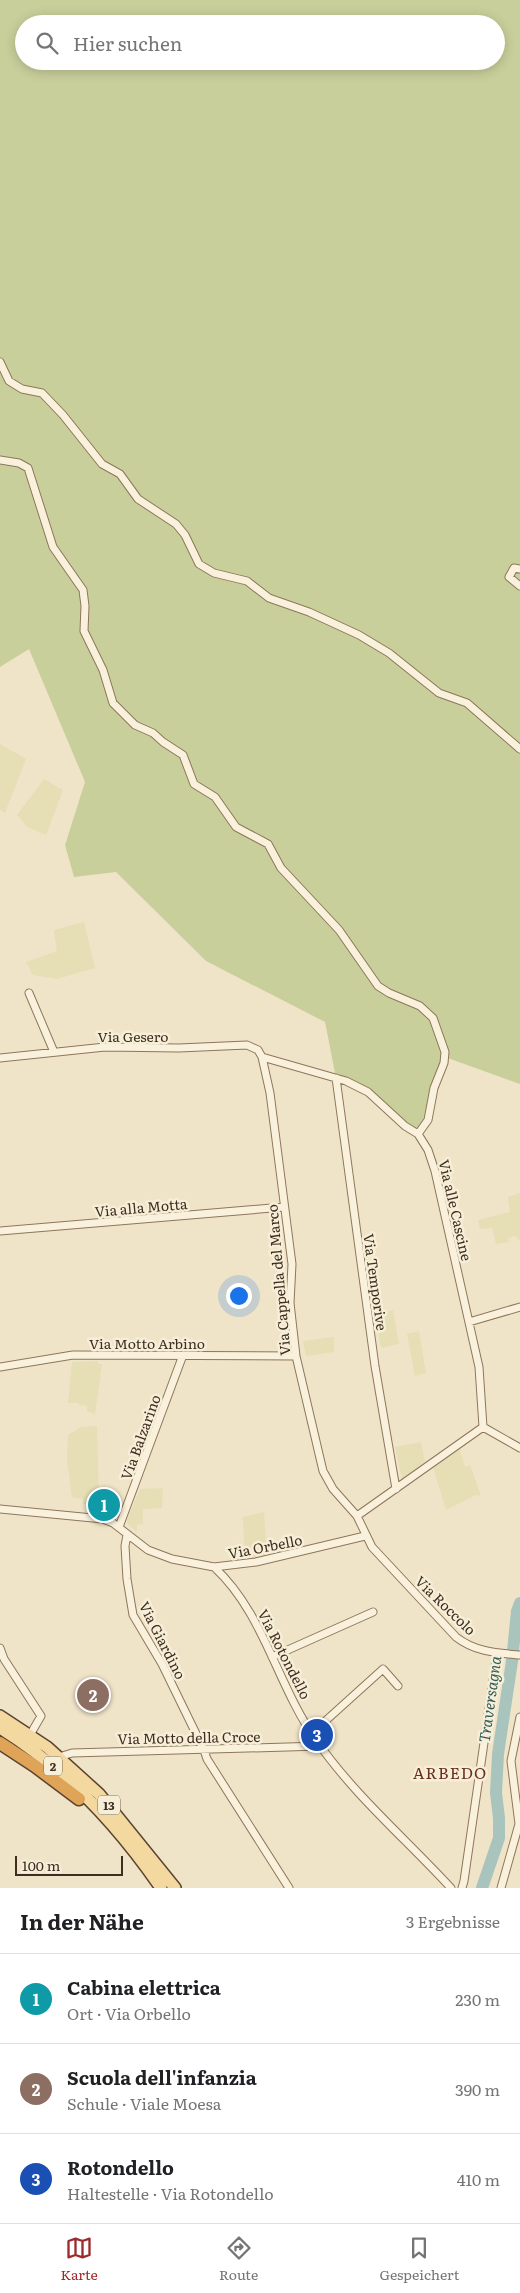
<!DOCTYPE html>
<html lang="de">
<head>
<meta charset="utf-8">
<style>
	:root { --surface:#fff; --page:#f2f2f2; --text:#202124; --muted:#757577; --line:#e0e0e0; --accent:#9e2a2b }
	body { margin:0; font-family:Literata,serif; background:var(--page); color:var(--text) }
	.scale { position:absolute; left:15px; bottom:12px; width:108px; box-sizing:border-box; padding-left:5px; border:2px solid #3d2e20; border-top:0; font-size:14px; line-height:18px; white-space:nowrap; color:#3d2e20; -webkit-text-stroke:4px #f7eed8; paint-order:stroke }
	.you { position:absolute; left:238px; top:1295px; width:18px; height:18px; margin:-12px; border:4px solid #fff; border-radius:50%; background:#1a73e8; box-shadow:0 0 0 8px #1a73e833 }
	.badge { display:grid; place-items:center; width:32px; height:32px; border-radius:50%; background:var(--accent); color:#fff; font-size:16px; font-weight:700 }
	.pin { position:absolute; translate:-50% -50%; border:2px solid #fff; box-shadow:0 1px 5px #0006 }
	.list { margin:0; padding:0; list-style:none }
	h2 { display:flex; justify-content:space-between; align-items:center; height:65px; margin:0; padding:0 20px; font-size:21px }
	h2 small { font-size:16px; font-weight:400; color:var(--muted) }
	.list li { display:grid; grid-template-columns:32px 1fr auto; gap:15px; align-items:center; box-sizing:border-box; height:90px; padding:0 20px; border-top:1px solid var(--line) }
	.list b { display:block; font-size:19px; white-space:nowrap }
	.list p { margin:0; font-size:16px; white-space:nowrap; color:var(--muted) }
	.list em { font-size:16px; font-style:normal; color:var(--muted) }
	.icon { flex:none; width:28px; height:28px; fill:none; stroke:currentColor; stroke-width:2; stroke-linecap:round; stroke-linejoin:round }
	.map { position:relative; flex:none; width:520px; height:1888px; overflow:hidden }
	.search { position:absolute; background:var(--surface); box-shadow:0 2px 12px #0003; left:15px; right:15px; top:15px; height:55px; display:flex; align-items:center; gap:12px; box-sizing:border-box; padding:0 18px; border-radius:28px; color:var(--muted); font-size:19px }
	.sheet { height:335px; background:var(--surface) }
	nav { display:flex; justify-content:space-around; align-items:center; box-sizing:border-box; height:70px; border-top:1px solid var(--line); background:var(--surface); font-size:14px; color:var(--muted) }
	nav a { display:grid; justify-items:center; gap:2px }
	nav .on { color:var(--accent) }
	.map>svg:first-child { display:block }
</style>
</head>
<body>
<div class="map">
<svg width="520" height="1888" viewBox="0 0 520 1888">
	<rect width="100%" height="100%" fill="#f0e4c8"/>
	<path fill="#e6deb5" d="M0,744L26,759L5,813L0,810Z
		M44,779L63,790L46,835L27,827L17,815Z
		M84,922L95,968L57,979L33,975L26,962L57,951L54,930Z
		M520,1193V1240H518L516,1236L508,1238L509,1242L496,1244L492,1228L480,1229L478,1220L510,1212L508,1197Z
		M393,1310L399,1344L381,1348L375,1314Z
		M419,1331L426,1373L415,1376L407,1334Z
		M334,1337V1352L306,1356L303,1341Z
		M98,1361V1364H102L95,1415L93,1413L87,1412V1406L79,1405V1403H68L72,1362Z
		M97,1426L99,1504H83V1499L72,1497L67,1461L68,1435L81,1427Z
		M421,1442L425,1462L402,1479L395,1447Z
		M459,1447L465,1467L470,1465L481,1496L476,1495L446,1510L433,1467Z
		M163,1488L162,1508L143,1509V1524L137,1525V1532L128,1524L127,1520L140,1489Z
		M264,1512L267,1556L245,1559L243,1517Z"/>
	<path fill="#c9cf9b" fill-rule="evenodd" d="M0,0H520V1084L445,1057L432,1102L418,1134L368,1092L336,1078L325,1022L206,961L116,872L74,877L65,845L85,782L29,649L0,667ZM24,24H496V61H24Z"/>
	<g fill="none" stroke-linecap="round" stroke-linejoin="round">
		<path stroke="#a9c4bc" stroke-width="12" d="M482,1888L499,1838V1818L496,1793L498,1754L512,1661L517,1611L520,1603"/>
		<defs>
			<path id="street" d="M0,362L9,381L22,389L42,393L63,415L102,464L120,474L138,499L176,524L185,535L199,564L214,573L247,581L269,598L309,612L359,635L389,653L439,693L467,703L520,749
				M0,460L19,463L28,468L53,547L83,590L85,606L84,631L103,670L113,703L135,725L153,733L163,742L183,755L194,784L215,797L236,827L268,844L281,868L339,930L378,986L389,993L420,1006L433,1018L445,1052L444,1063L434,1088L428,1120L418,1134
				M520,569L514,568L509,577L520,586
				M29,993L54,1052
				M262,1057L346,1081L368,1092L405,1126L418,1134L428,1150L435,1171L479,1367L483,1427
				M0,1058L105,1047L179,1048L247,1045L258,1050L262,1057L270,1093L292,1264L290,1303L296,1356L323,1471L333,1489L357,1516L372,1547L456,1637C475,1652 497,1653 520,1655
				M336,1078L375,1366L396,1489
				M0,1231L284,1207
				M469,1322L520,1307
				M0,1367L73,1355L296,1356
				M483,1427L520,1448
				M0,1509L103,1519L113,1523L148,1550L172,1559L214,1567L256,1562L365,1536
				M357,1516L483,1427
				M119,1527L183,1355
				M127,1535L125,1546L127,1579L133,1615L162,1664L204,1750L207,1759L289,1888
				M214,1567C264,1613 277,1685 316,1740C354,1795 406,1839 451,1888
				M0,1648L4,1659L41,1716L30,1735
				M272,1657L373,1612
				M312,1733L383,1669L398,1686
				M59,1757L72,1753L321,1746
				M462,1888L464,1881L497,1653
				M501,1888L519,1824L511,1761L520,1717"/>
			<path id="primary" d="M0,1716L47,1747L99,1794L175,1888
				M0,1728C66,1769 117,1824 161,1888"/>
			<path id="highway" d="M0,1743L35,1766L79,1799"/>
		</defs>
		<use href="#street" stroke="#8d765c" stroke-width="9"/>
		<use href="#primary" stroke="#5b4430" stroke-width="14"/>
		<use href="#highway" stroke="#5b4430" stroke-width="15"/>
		<use href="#street" stroke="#faf1dc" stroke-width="7"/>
		<use href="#primary" stroke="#f3d9a0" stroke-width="11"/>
		<use href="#highway" stroke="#e0a458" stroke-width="12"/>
	</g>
	<g text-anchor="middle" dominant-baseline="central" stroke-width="5" stroke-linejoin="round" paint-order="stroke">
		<g fill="#f7eed8" stroke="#756857" stroke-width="1">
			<rect x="44" y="1756.5" width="18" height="19" rx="4"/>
			<rect x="98" y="1795.5" width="22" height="19" rx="4"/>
		</g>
		<g font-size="12" font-weight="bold" fill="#3d2e20">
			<text x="53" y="1766">2</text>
			<text x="109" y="1805">13</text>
		</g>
		<g font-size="14" fill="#3d2e20" stroke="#f7eed8">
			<text x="133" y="1036">Via Gesero</text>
			<text transform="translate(141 1207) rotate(-5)">Via alla Motta</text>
			<text transform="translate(456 1210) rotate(77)">Via alle Cascine</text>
			<text transform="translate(278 1280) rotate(-95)">Via Cappella del Marco</text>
			<text transform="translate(376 1282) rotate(82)">Via Temporive</text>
			<text x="147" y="1343">Via Motto Arbino</text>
			<text transform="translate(140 1437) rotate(-70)">Via Balzarino</text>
			<text transform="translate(265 1546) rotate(-11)">Via Orbello</text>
			<text transform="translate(446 1605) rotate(44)">Via Roccolo</text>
			<text transform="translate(163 1640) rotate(63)">Via Giardino</text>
			<text transform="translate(285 1654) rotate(63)">Via Rotondello</text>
			<text transform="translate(189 1737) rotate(-1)">Via Motto della Croce</text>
		</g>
		<g font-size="15" font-style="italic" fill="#2f5d5a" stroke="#f7eed8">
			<text transform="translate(489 1699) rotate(-82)">Traversagna</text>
		</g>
		<g font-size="16" letter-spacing="1" fill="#6b2e1e" stroke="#f7eed8">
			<text x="450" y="1772">ARBEDO</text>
		</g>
	</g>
</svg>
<div class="scale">100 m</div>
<div class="you"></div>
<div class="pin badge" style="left:104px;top:1505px;background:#0f9aa8">1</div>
<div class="pin badge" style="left:93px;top:1695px;background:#8d6e63">2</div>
<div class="pin badge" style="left:317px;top:1735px;background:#1a4fb4">3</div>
<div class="search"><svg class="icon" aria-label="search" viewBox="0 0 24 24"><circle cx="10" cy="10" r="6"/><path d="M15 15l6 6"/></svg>Hier suchen</div>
</div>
<section class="sheet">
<h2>In der Nähe<small>3 Ergebnisse</small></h2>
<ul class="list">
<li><span class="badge" style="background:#0f9aa8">1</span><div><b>Cabina elettrica</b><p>Ort · Via Orbello</p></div><em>230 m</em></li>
<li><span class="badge" style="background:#8d6e63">2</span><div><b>Scuola dell'infanzia</b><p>Schule · Viale Moesa</p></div><em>390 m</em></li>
<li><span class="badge" style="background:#1a4fb4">3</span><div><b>Rotondello</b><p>Haltestelle · Via Rotondello</p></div><em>410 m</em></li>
</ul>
</section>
<nav>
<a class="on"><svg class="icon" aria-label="map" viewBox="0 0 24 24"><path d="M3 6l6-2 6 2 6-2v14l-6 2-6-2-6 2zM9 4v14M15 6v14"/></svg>Karte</a>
<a><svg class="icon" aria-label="directions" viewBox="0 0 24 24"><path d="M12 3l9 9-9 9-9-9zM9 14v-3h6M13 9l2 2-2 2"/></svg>Route</a>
<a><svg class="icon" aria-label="saved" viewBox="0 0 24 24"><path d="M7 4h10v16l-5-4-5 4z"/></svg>Gespeichert</a>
</nav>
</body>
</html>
